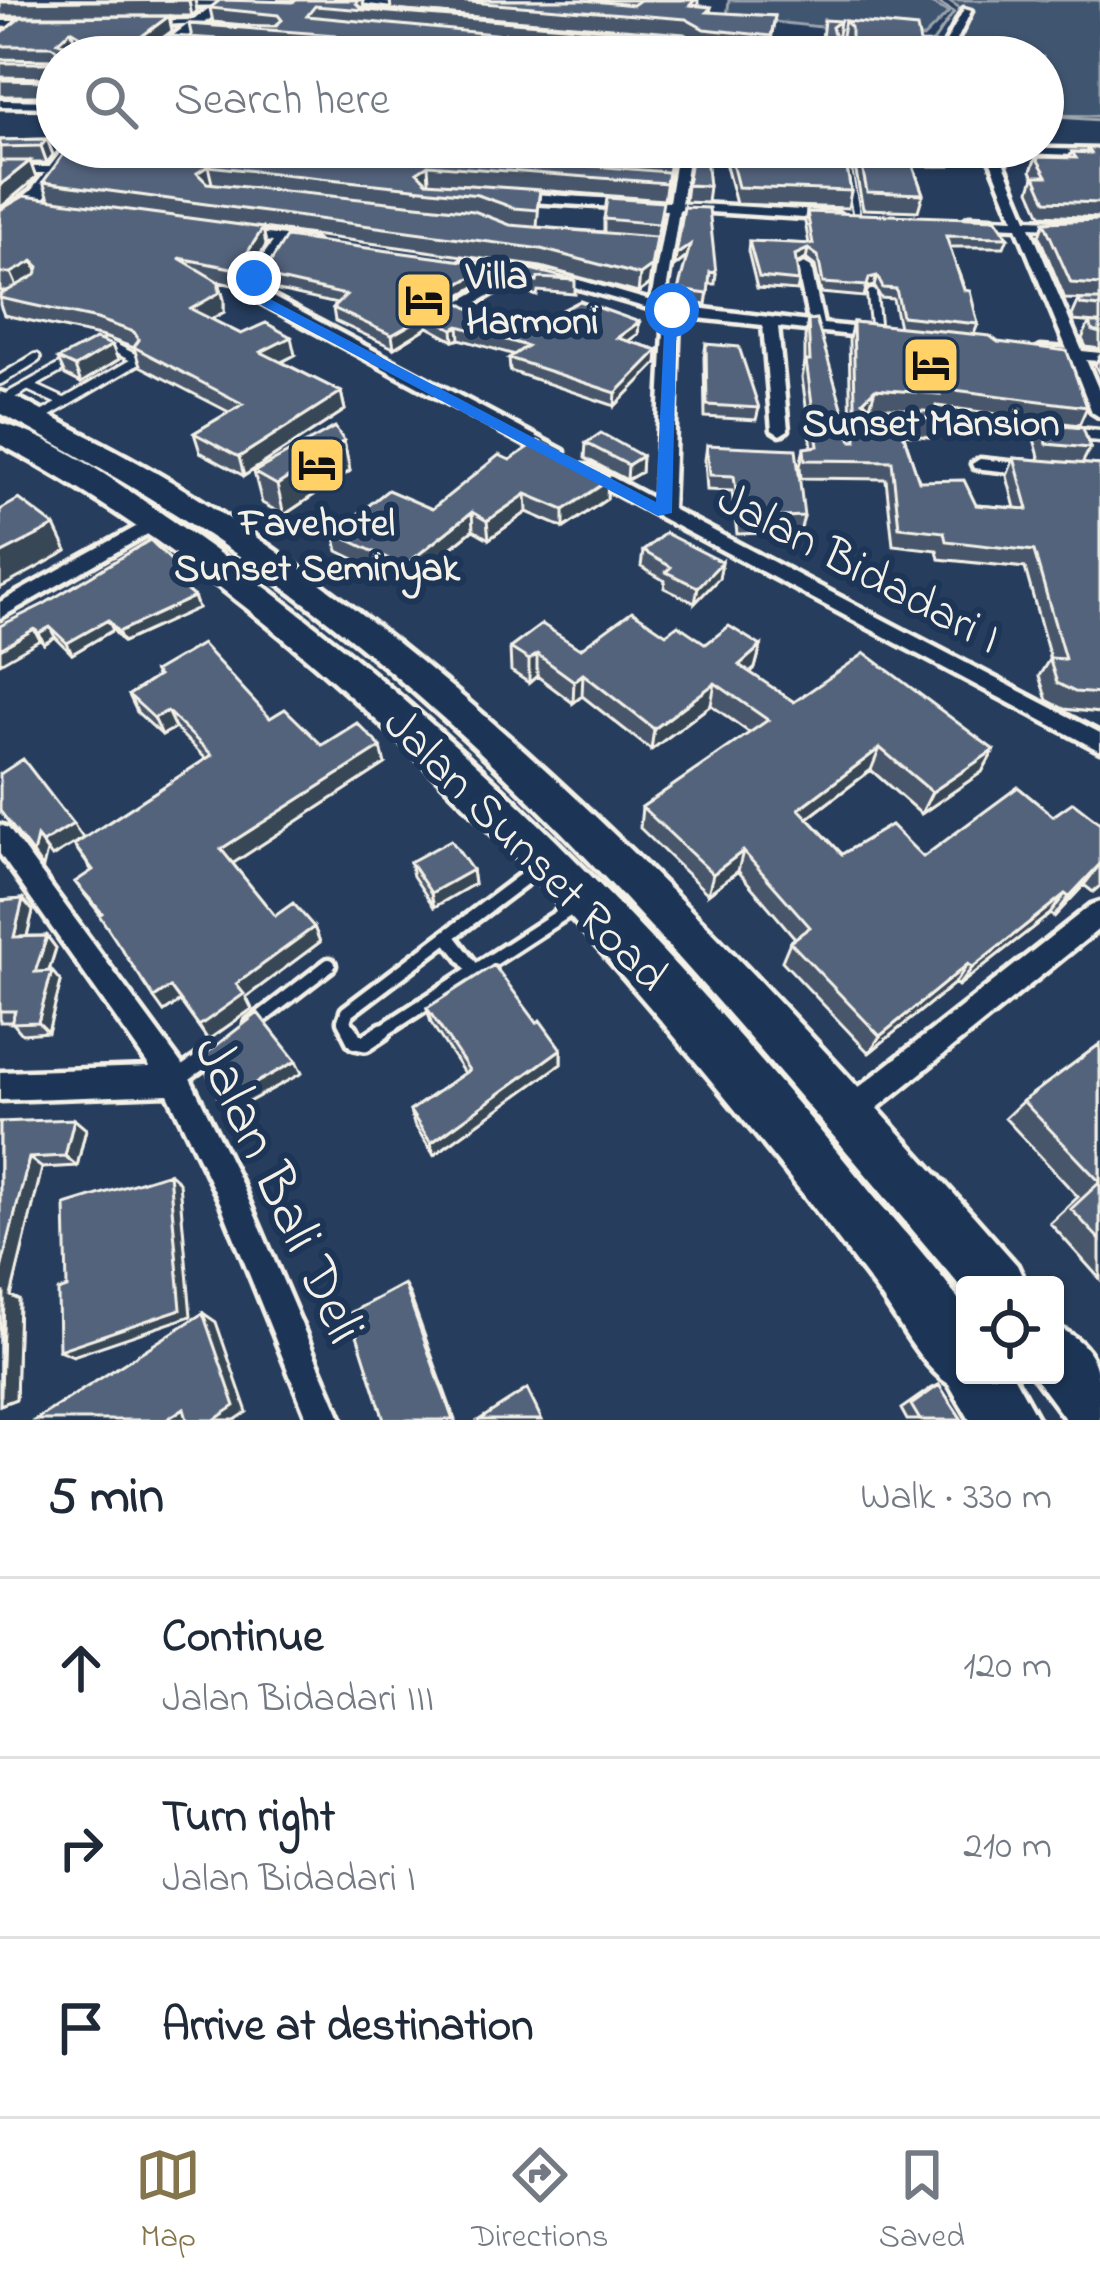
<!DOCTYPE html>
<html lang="en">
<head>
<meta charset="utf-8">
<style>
	:root { --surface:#fff; --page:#f6f6f7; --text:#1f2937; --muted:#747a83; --line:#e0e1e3; --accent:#84754c }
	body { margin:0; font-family:"Indie Flower",sans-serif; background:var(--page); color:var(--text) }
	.controls { position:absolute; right:36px; bottom:36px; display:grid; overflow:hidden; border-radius:12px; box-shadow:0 3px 9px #0004 }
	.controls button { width:108px; height:108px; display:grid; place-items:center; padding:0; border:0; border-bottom:3px solid var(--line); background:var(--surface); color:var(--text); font:60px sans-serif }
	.stop { position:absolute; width:36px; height:36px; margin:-27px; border:9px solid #1a73e8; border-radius:50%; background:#fff }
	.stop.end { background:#1a73e8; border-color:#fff; box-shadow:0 3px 12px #0008 }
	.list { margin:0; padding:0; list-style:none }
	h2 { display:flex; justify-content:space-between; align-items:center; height:156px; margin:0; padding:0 48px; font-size:51px }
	h2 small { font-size:39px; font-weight:400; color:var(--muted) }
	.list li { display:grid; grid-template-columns:78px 1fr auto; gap:36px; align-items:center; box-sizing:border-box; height:180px; padding:0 48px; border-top:3px solid var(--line) }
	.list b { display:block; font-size:45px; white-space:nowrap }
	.list p { margin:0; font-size:39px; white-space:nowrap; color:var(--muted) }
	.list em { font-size:39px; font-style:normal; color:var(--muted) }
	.icon { flex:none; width:66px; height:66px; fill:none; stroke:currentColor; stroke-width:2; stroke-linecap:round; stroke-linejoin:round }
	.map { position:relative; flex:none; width:1100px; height:1420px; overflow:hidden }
	.search { position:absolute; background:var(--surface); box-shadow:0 3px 9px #0004; left:36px; right:36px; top:36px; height:132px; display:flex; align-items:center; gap:30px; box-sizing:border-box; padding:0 42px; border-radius:66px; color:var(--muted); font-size:45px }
	.sheet { height:696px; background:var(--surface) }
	nav { display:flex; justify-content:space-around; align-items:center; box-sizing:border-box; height:168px; border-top:3px solid var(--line); background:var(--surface); font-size:33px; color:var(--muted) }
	nav a { display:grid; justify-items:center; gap:6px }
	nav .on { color:var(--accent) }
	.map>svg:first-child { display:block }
</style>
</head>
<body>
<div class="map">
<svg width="1100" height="1420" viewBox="0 0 1100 1420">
	<rect width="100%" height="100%" fill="#263d5d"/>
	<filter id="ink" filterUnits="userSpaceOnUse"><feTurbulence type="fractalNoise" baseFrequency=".00833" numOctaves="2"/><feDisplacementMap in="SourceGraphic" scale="24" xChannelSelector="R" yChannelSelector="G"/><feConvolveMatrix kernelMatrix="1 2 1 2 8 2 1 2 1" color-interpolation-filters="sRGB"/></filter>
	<g filter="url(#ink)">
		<path fill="#40546f" stroke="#9aa2ac" stroke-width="3" d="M924,0L949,12L923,38L727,17L729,0Z
			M948,0H1100V116L1043,115V57H951L942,45L960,8Z"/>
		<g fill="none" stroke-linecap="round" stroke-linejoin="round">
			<path stroke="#9fa7ae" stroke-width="3" d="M934,0L954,12L933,42L944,57
				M1043,116L1100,120"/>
			<defs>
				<path id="lane-far3" d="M849,175L857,217"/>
				<path id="lane-far2" d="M872,294L876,334
					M0,380L36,358
					M28,386L65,403
					M1,401L73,361
					M37,419L138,360L107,344L100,346"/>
				<path id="lane-far1" d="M448,936L475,971
					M251,1025L329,965
					M351,1034L344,1021L347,1012L538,868
					M378,1034L575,906"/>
				<path id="lane" d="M350,1031L355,1041L365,1043L383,1031
					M178,1078L212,1054"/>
				<path id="street" d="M336,0H368L421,7L417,10Z
					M169,1L240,2L244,5L166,6Z
					M964,9L971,11L955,44L963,57H953L945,44Z
					M0,21H41L46,24L0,27Z
					M144,21L197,20L201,23L141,26Z
					M479,38L682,54L687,57H646L476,43Z
					M0,100L57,101V107L0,106Z
					M678,147H690L681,203L836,212L842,216L836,220L679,210L664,304L809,322L797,267L804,263L811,267L823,324L879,330L886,334L879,338L778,327L788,430L780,435L772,430L763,325L679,316L672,509L1100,733V751L579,474V466H591L655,500L665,313L554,281L522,276L451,318H441V312L507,274L462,267V261L467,260L555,273L651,301L667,210L513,201L507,197L513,193L669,202Z
					M949,147L1100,150V156L999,152L1027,219L1100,222V230L1030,227L1082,351L1100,353V361L1086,360L1100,393V417L1092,412L1071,358L1041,355L1034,351L1041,347L1067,349L1017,227L969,225L963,221L969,217L1014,219L987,152L955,150Z
					M0,167H58L64,170L58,173H0Z
					M241,231L311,239L317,243L311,247L285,244L261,278V291L564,451V459H552L249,296L247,278L273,242L237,238V232Z
					M906,415L1100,431V441L900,423V417Z
					M980,459L1039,465L1047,470L1039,475L974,468L972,464Z
					M154,517L163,523L160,527L0,618V602Z
					M0,825L8,828L186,1070L242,1185L342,1420H308L221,1204L168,1094L0,1100V1072L150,1067L0,854Z
					M1100,902V928L859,1123L849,1127L839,1123L835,1113L839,1103L1091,905Z"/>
				<path id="secondary" d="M220,0H234L161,57H145Z
					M65,147H81L43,199L0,228V214L31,191Z"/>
				<path id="highway" d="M0,392C23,398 44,413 65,424C114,449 161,474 207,504C521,709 770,986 1017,1265L1026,1285H965V1292C756,1045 535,767 271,578C184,516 94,463 0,413Z
					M0,423C56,437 125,488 173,521C441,704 673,946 875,1198C892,1218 959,1292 965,1312C971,1329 965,1357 965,1375H1013L1038,1420H970L949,1384C920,1365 898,1319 877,1291C832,1230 785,1170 737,1112C537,865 283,594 0,444Z
					M1055,1326C1100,1346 1100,1374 1100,1420H1066L1034,1377L1055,1375Z"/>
			</defs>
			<use href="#lane-far3" stroke="#f4f1e8" stroke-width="10"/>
			<use href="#lane-far2" stroke="#f4f1e8" stroke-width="14"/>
			<use href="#lane-far1" stroke="#f4f1e8" stroke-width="21"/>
			<use href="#lane" stroke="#f4f1e8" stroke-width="24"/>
			<use href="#street" stroke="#f4f1e8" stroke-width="9"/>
			<use href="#secondary" stroke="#f4f1e8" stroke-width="9"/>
			<use href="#highway" stroke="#f4f1e8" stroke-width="9"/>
			<use href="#lane-far3" stroke="#1d3557" stroke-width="6"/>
			<use href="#lane-far2" stroke="#1d3557" stroke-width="8"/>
			<use href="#lane-far1" stroke="#1d3557" stroke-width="12"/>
			<use href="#lane" stroke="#1d3557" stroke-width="15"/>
			<use href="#street" fill="#1d3557" fill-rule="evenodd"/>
			<use href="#secondary" fill="#1d3557" fill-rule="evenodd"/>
			<use href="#highway" fill="#1d3557" fill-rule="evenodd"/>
		</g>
		<path fill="#47566a" stroke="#f4f1e8" stroke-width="3" d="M0,0H195L197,11L192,16H0Z
			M277,0H363L364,8L687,36L686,47H735L702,44L684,34L391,10L390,0H698V6L711,7L710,13L775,16L770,47L820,48L838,35L835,38L837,47L848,43L842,35L845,21L920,43L951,57H659L660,49L504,36L505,50L499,57H57V100L56,96H0V24L3,32L21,17L172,31L152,46L157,47L192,38L189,24L244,25L213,22L210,8L291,1Z
			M47,139L53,155L47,163H30L36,178L0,208V140Z
			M196,147H672L664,200L540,190L537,227L604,232V219L662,216L656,238L649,285L638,293L541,267L263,228L266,245L242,287L219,282L224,300V312L211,319L241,334L295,355L282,362L341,392L345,410L244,476L200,452L194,433L229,412L140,366L134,348L104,337L4,315L0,305V295L8,291H0V210L49,198L43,182L123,157L183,161Z
			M721,147H954L955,150L950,166H913L923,194L918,211L863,209L856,172L849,168L847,169L851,191L848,208L736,204Z
			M1088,148H1100V218L1041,215L1030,190L1034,177L1031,171L1036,157L1069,158L1072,152H1086Z
			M687,185L709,186L707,203L685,202Z
			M684,207L716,273L715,284H709L706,305L677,302L687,257L675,266Z
			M807,212L1008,237L1004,247H949L978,324L974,334L1087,407L1079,425L936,406L934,412L935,419L929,437L903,434L919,481L976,505L1015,508L1007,476L1014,458L1040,460L1034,439L1041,424L1090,448L1082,464L1100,465V713L1064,709L1047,700L1039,676L1050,658L1025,568L939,559L937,550L893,545L886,479L801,478L800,466L804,448L812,447L802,378L805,362V337L808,320L851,436L849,339L853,322L899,327L893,299L881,298L874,286L866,288L864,297L821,293L815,266L806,259L796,264L799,281L797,291L757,288L748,251L749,241L809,244L805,222Z
			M1100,220V349L1086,347L1082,339L1089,323H1096L1074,321L1072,316L1079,300H1092L1065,299L1039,236L1044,222Z
			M511,274L575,280V294L538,291L537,296L511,287Z
			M262,276L492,277L439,308L506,339L639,322L638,334L628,341L658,350L657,363L615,406L510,371L509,358L515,355L460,339L454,341L428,327L394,348L335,321L333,308L337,304L265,288Z
			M706,344L759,408L756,420L705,417L704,357Z
			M1100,355V375L1095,365Z
			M58,359L118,360L81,383L65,375Z
			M344,441L350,471L284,515L262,503L254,472Z
			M586,443L642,456L641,472L627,480L585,458Z
			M707,445L804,516L800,532L737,534L732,491L707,490L705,460Z
			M510,460L608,476L607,499L564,528L527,512L489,539L473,530L406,584L338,551L334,533L432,509Z
			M643,551L722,562L719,578L695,603L664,588L665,581L641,567Z
			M188,577L192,587L185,590L194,597L198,608L123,642L113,630L72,654L55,637L44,644L40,640L0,626Z
			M666,634L706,644L761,646L755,668L750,673L794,702L994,750L982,772L921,814L871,770L808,818L842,854L923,857L1053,816L1100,823V886L1093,892L1084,885L1054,917L1050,914L958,986L955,983L869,1053L782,961L790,942L795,938L738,871L708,894L640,828L642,807L750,733L711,705L651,750L582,696L573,703L537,676L529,683L511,671L510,648L580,649Z
			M154,672L270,718L322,745L385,764L232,863L275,916L314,927L320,942L246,997L252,1009L208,1040L180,1001L164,1012L100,914L75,882L92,871L74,845L206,759L175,728L162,735L137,712L129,695L156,677Z
			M410,862L472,870L474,884L434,907L413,876Z
			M23,899L33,911L27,936H47L56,948L49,971L61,982L48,1032L22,1034L12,1022H0V901Z
			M427,1008L537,1023L561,1049V1064L434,1155L414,1124L410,1111L464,1073L431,1023Z
			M1100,1044V1279L1050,1223L1078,1197L1005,1118L1023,1101Z
			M0,1122L86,1129L77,1166L42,1168L11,1296L19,1300L16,1399L0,1405Z
			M939,1385L962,1420H907L901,1409L928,1390Z"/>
		<path fill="#394656" stroke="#f4f1e8" stroke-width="3" d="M191,0H195L197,11L192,16L189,1Z
			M169,16L172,31L142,53L138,45V39Z
			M840,21L838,35L830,42L832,27Z
			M71,30L76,45L62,57L58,42Z
			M504,35L505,50L499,57H486Z
			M387,44L388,57H377Z
			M47,139L53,155L47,163L41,146Z
			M109,147H134L105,172L99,155Z
			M30,161L36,178L0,208V185Z
			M428,165L429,182L419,189L417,172Z
			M208,166L212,183L202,190L197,173Z
			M263,228L266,245L242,287L237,269Z
			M656,237L649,285L638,293L640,275Z
			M690,245L688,256L675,266L676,255Z
			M808,249L806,259L793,265L795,255Z
			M33,261L40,279L19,291L11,273Z
			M492,265V277L436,309L438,296Z
			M877,276L874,286L866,288L869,278Z
			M219,282L224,300V312L196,327L191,309Z
			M427,315L428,327L394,348L392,335Z
			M639,322L638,334L616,350L617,338Z
			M459,326L460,339L454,341L453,329Z
			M291,337L295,355L265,370L261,352Z
			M112,345L118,360L81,383L75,367Z
			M658,350L657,363L615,406L616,393Z
			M875,389L870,407L863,401Z
			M341,392L345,410L244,476L239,457Z
			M344,441L350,471L284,515L277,485Z
			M642,456L641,472L627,480L628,465Z
			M608,476L607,499L564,528V510Z
			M526,494L527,512L489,539L487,521Z
			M472,512L473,530L406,584L404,566Z
			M55,526L67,551L0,588V554Z
			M722,562L719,578L695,603L698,587Z
			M188,577L192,587L180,593L176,582Z
			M194,597L198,608L123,642L118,632Z
			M108,620L113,630L72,654L67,643Z
			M50,627L55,637L44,644L39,633Z
			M34,629L40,640L0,663V649Z
			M761,646L755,668L734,687L739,665Z
			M537,654V676L529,683V660Z
			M583,674L582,696L573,703L574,681Z
			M715,683L711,705L651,750L654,729Z
			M167,711L175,728L162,735L154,718Z
			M381,747L385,764L229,866L221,849Z
			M880,748L871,770L792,830L799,809Z
			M994,750L982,772L921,814L932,792Z
			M73,824L83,838L52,857L42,843Z
			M37,837L47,851L43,868L33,854Z
			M743,851L738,871L708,894L713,874Z
			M1100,864L1084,885L1054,917L1069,897Z
			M472,870L474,884L434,907L431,893Z
			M1065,894L1050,914L958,986L972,968Z
			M23,899L33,911L24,948L14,937Z
			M314,927L320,942L246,997L252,1009L208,1040L199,1026L236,984Z
			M47,936L56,948L45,983L35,972Z
			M968,964L955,983L869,1053L880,1036Z
			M52,971L61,982L48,1032L38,1022Z
			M170,987L180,1001L164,1012L154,998Z
			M561,1049V1064L434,1155L431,1143Z
			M296,1061L302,1073L228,1113L220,1102Z
			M74,1119L86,1129L77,1166L65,1156Z
			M29,1158L42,1168L11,1296L19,1300L16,1399L0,1405L4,1301L0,1299V1273Z
			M169,1173L179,1182L191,1316L73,1356L59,1350Z
			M404,1284L410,1295L455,1420H453Z
			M203,1313L216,1322L247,1412L235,1420H214Z
			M184,1408L188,1420H166Z"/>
		<path fill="#52647b" stroke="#f4f1e8" stroke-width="3" fill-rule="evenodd" d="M0,0H191L0,2Z
			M220,0L292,2L297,0H358L356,3L360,7L687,36L315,6L307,16L504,35L486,57H435L443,48L387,44L377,57H57V94H55L52,81L0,80V77L52,78L56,68L52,63H0V59L52,60L57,50L52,46H0V34L21,17L169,16L138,39V45L157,47L172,36L341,47L345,42L336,35L189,24L275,26L282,20L278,15L210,8ZM71,30L81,36L72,47L58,42Z
			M445,0H583L633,5L640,0H695L690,5L711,7L707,12L775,16L771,36L704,29L686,19Z
			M824,20L840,21L832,27L837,47L851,42V27L845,21L917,28L920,43L945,44L951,57H697L698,50L660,47L821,48Z
			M47,139L41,146L0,147V140Z
			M69,147H109L99,155L183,161L196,147H359L668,172L666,183L428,165L417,172L427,182L540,190L537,210L514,208L478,195L208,166L197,173L207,183L474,211L510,225L656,237L651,267L640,275L541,249L43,182Z
			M539,147H672L671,157Z
			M693,147H705L709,186L687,185Z
			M728,147H954L955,150L907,149L923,194L867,192L860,156L852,151L845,159L851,191L738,187Z
			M1088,148H1100V203L1046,201L1035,176H1047L1036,157L1076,158L1072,152L1091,153Z
			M0,161H30L0,185Z
			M24,196L263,228L237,269L179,258L219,282V293L191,309L241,334L266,323L291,337L261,352L341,392L239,457L194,433L243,404L134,347L139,340L134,332L97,319L0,298V295L36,275L39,267L33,261L11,273H0V210Z
			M607,198L663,202L659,224L604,219Z
			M684,207L709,208L716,273L710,272L708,294L678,290L690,245L676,255Z
			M807,212L996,219L1008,237L946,236L964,290L970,291L978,324L902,316L896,289L883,288L877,276L869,278L867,286L823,283L818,256L808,249L795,255L799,281L759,277L749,241L813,244Z
			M1100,220V285L1071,283L1044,222Z
			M286,237L492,265L438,296L436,309L447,311L460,303L498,325V336L506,339L580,301L639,322L617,338L658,350L616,393L509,358L527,346L459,326L453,329L427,315L392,335L333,308L346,295L262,276Z
			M522,267L575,280L538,278L537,282L511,274Z
			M1079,300H1100V307L1081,305Z
			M816,319L852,441H856L853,322L990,336L998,342L1067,351L1087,407L939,388L940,394L875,389L863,401L868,406L935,412V419L897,415L919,481L964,480L976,505L1028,509L1014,458L1100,465V694L1075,692L1057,683L1049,658L1065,659L1034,551L946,541L944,532L899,527L892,461L805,460L804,448L818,446L806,361H810L808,320Z
			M1089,323H1100V333L1093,331Z
			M96,339L112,345L75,367L58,359Z
			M706,344L739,347L759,408L707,405Z
			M1041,424L1083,428L1090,448L1047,444Z
			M335,427L344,441L277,485L254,472Z
			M601,433L642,456L628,465L586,443Z
			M538,441L608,476L604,479L608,481L564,510L526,494L487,521L472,512L404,566L334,533L388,490L432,509L499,455L510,460Z
			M707,445L796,449L804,516L740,519L734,476L710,475Z
			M19,499L55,526L0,554V510Z
			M665,533L722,562L698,587L666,572L671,567L643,551Z
			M150,540L188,577L176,582L194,597L118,632L108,620L67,643L50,627L39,633L34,629L0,649V626L44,604Z
			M632,611L666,634L678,625L706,644L729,626L761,646L739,665L794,702L865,653L994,750L932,792L880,748L799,809L842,854L891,825L923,857L1018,787L1053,816L1073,802L1100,823V864L1069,897L1065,894L972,968L968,964L880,1036L790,942L810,927L743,851L713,874L642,807L768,720L715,683L654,729L583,674L574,681L537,654L529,660L510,648L542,624L580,649Z
			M202,644L270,718L285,709L322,745L357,723L381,747L221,849L275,916L293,903L314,927L236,984L244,994L199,1026L170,987L154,998L99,915L102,913L75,882L93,870L74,845L212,755L167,711L154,718L129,695L158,676L154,672Z
			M23,759L73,824L42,843L37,837L33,854L0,811V774Z
			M451,840L472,870L431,893L410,862Z
			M23,899L14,937L47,936L35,972L52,971L38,1022L11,1023L15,1011H0V901Z
			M494,965L537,1023L540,1020L561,1049L431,1143L410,1111L469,1070L427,1008Z
			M258,1013L296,1061L220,1102L200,1058Z
			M1100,1044V1240L1071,1209L1100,1182L1023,1101Z
			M74,1119L65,1156L29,1158L0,1273V1122Z
			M169,1173L181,1309L59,1350L58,1291L67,1288L65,1205Z
			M404,1284L453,1420H384L350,1313Z
			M4,1293L1,1395H0V1294Z
			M203,1313L235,1406L214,1420H187L184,1408L166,1420H35Z
			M939,1385L962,1420H920L911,1405Z
			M527,1389L542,1420H479Z"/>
	</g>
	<path fill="#1a73e8" d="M254,274L261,278L260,292L272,300L656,502L665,310L677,308L672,513L658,516L263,306L247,293L248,278Z"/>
	<defs>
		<symbol id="hotel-square" viewBox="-11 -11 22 22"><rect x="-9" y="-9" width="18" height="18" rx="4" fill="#ffd166" stroke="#1d3557"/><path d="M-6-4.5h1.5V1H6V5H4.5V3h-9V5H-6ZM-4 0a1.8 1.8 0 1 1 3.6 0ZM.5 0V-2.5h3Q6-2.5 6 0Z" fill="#111"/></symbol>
	</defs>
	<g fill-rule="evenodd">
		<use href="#hotel-square" x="391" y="267" width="66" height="66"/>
		<use href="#hotel-square" x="898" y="332" width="66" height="66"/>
		<use href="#hotel-square" x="284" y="432" width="66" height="66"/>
	</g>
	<g text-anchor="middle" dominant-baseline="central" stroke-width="12" stroke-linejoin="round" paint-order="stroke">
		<g font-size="39" font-weight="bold" fill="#f4f1e8" stroke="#1d3557">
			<text x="466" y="278" text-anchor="start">Villa<tspan x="466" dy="45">Harmoni</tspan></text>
			<text x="931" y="425">Sunset Mansion</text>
			<text x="317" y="525">Favehotel<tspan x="317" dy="45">Sunset Seminyak</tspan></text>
		</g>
		<g font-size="48" fill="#f4f1e8" stroke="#1d3557">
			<text transform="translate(858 570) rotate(28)">Jalan Bidadari I</text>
			<text transform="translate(524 851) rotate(45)">Jalan Sunset Road</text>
		</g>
		<g font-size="57" fill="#f4f1e8" stroke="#1d3557">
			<text transform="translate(276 1191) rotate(65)">Jalan Bali Deli</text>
		</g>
	</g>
</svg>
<div class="controls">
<button><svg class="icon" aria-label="locate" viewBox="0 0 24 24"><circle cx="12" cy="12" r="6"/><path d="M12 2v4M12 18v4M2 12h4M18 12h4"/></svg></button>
</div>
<div class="stop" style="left:672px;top:310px"></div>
<div class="stop end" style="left:254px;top:278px"></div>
<div class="search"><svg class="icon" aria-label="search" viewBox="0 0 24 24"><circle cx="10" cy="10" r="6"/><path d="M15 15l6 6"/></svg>Search here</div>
</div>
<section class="sheet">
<h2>5 min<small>Walk · 330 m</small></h2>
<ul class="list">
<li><svg class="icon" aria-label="ahead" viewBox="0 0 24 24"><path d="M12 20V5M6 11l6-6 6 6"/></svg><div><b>Continue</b><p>Jalan Bidadari III</p></div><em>120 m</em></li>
<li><svg class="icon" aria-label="right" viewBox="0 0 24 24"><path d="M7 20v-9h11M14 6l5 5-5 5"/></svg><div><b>Turn right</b><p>Jalan Bidadari I</p></div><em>210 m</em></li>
<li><svg class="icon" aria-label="arrive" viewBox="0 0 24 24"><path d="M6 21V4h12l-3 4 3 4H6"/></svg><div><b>Arrive at destination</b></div></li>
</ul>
</section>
<nav>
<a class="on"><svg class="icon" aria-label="map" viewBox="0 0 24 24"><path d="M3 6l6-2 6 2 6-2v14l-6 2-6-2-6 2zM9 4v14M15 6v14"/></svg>Map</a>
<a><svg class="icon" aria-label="directions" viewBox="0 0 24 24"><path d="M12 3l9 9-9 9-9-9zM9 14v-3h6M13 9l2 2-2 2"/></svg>Directions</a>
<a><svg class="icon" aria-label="saved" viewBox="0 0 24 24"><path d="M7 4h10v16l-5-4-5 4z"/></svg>Saved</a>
</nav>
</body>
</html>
